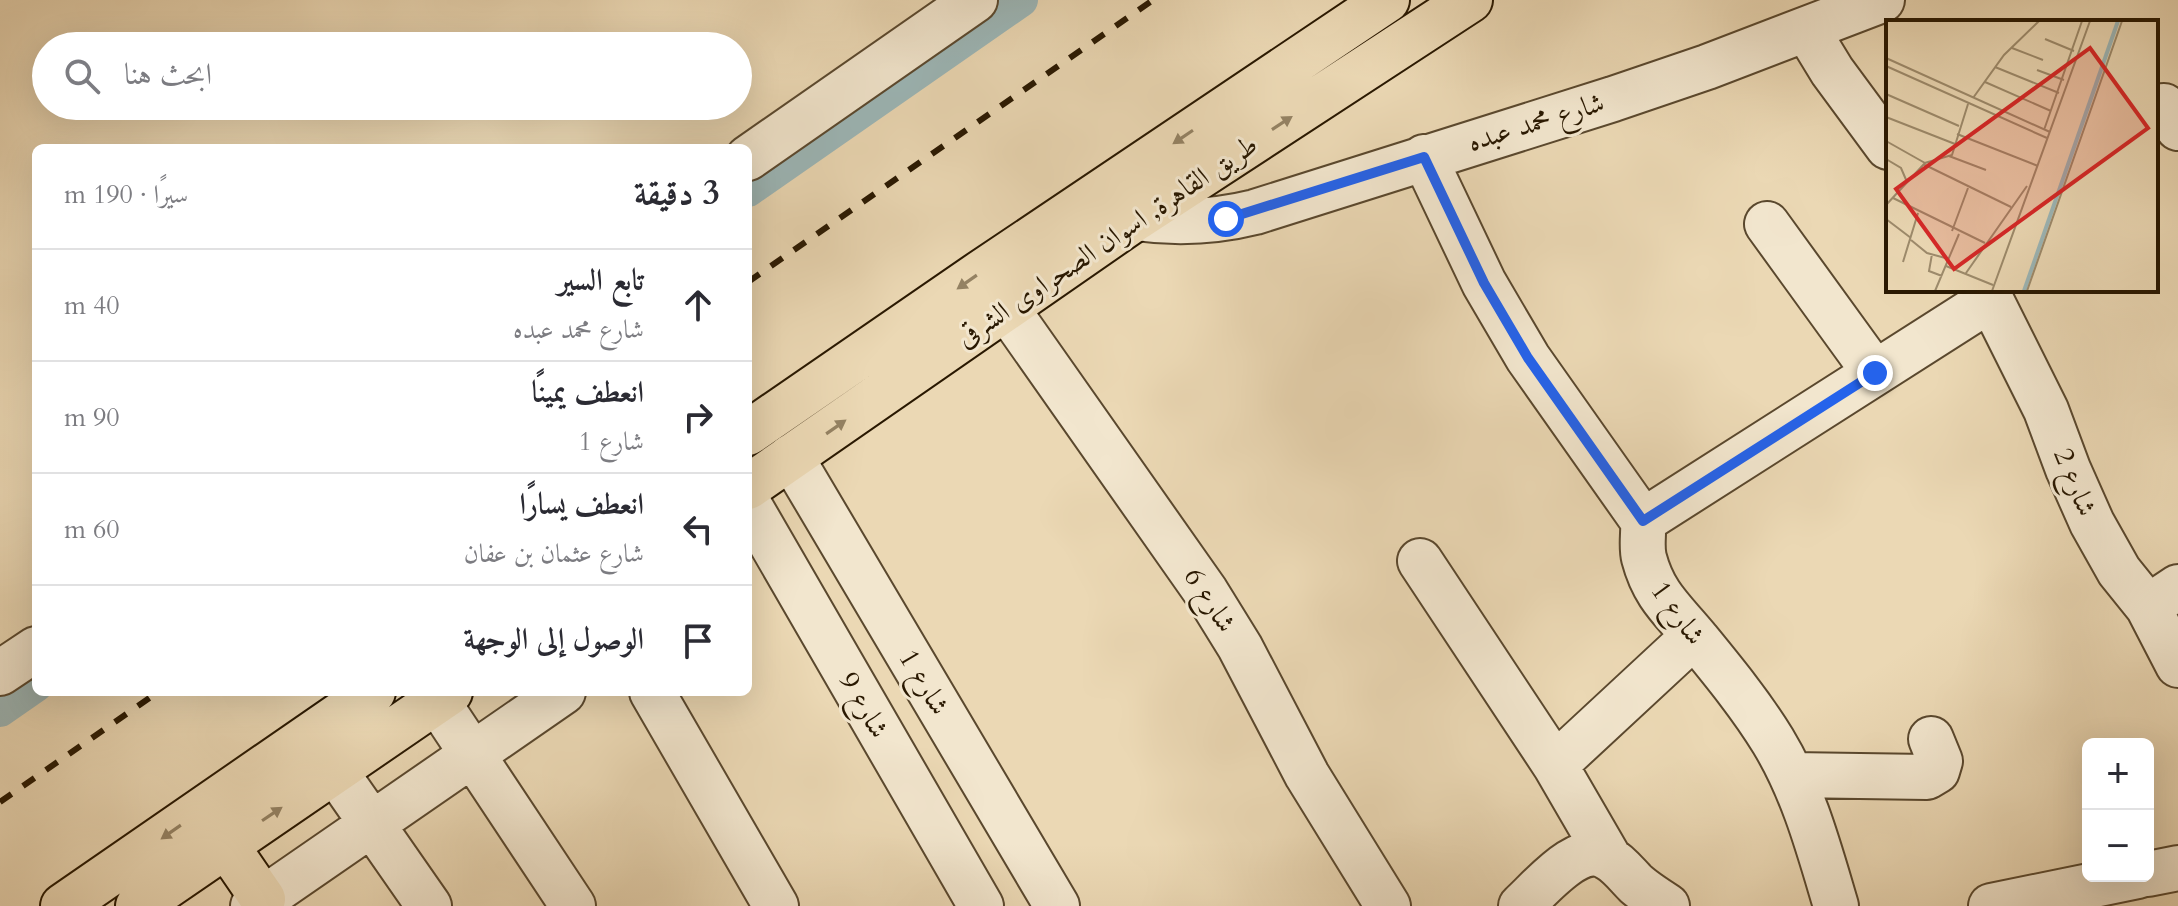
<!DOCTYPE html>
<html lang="ar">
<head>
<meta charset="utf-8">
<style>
	:root { --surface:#fff; --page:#f2f2f3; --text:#2b2b33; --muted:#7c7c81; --line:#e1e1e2 }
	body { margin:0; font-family:Cardo,Amiri,serif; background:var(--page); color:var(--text); direction:rtl }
	.controls { position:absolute; right:24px; bottom:24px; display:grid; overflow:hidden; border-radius:12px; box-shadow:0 8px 32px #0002 }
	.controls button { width:72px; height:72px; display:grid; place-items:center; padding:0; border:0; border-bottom:2px solid var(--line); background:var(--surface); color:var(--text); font:40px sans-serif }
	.stop { position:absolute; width:24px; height:24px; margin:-18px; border:6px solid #2563eb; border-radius:50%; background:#fff }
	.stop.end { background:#2563eb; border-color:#fff; box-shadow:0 2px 8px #0008 }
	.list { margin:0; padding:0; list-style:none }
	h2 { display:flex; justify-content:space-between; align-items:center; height:104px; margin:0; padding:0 32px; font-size:34px }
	h2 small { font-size:26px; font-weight:400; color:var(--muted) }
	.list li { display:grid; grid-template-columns:52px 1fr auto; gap:24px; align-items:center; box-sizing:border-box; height:112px; padding:0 32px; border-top:2px solid var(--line) }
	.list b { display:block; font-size:30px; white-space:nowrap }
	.list p { margin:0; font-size:26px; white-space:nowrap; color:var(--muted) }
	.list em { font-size:26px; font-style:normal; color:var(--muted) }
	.icon { flex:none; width:44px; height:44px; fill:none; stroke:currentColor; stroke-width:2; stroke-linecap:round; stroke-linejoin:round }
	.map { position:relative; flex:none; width:2178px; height:906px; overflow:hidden; direction:ltr }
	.search { position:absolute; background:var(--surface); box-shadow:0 8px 32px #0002; left:32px; top:32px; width:720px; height:88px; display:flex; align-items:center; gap:20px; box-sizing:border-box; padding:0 28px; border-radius:44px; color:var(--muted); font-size:30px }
	.panel { position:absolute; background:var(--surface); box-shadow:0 8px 32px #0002; left:32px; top:144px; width:720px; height:552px; border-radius:12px; direction:rtl }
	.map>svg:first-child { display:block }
</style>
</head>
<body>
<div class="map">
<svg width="2178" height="906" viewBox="0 0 2178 906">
	<rect width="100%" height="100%" fill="#ebd8b4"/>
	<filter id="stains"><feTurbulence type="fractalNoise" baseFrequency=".0025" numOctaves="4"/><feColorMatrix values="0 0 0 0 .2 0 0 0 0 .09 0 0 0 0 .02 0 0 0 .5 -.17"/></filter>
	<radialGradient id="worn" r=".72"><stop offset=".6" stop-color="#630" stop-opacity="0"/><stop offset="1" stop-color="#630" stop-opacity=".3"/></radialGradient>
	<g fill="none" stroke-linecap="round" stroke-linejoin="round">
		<path stroke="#9cb7b8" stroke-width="34" d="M748,190L1021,0
			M0,710L36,685"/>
		<defs>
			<path id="minor" d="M1807,30L1832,71L1888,147
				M2164,106L2178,128
				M1424,157L1484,283L1528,358L1643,521C1644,533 1641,546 1644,558C1654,596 1673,610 1696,638C1723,671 1751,705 1773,741C1804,792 1819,849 1836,906
				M748,158L975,0
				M1136,218C1178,224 1215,222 1255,212L1613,99L1707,67L1882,0
				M1767,224L1875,373
				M1986,290L2046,410L2068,469L2092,523L2119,571L2148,607L2178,665
				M1007,309L1206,592L1240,647L1307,775L1388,906
				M791,457L1057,906
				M748,503L981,906
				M1643,521L1991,299
				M1420,561L1555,765L1609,858
				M2148,607L2178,587
				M0,673L36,649
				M652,692L776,906
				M437,701L573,906
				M1555,765L1694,636
				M335,771L429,906
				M1792,775L1927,777L1937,771L1940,761L1931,739
				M2148,874L2178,868
				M253,906L563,692
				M1521,906C1541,888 1580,839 1608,858C1619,864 1627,875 1636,884C1645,892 1656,899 1667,906
				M1991,906L2138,876"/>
			<path id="highway" d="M748,433L976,276L1387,0
				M748,487L1136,218L1470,0
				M226,845L263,899
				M63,906L373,692
				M138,906L450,692"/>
		</defs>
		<use href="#minor" stroke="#5a482e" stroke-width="48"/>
		<use href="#highway" stroke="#291801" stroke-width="48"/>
		<use href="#minor" stroke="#f2e6ce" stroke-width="44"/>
		<use href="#highway" stroke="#ebd8b4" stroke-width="44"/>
		<path stroke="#291801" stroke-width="6" stroke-dasharray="14 14" stroke-linecap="butt" d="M748,282L1153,0
			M0,802L158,692"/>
	</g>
	<defs><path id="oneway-solid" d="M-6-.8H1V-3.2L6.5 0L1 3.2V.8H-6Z" transform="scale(2)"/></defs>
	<g fill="#948263">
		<use href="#oneway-solid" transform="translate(1282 123) rotate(-33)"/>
		<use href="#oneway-solid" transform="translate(1183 137) rotate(146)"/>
		<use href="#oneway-solid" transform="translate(967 282) rotate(145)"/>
		<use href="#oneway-solid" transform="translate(836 427) rotate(-35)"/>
		<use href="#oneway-solid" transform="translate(272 814) rotate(-34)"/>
		<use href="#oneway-solid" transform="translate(171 832) rotate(145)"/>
	</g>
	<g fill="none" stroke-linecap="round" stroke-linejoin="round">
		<path stroke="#2563eb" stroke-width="10" d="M1226,219L1424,157L1484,283L1528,358L1643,521L1875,373"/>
	</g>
	<g text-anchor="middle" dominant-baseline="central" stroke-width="6" stroke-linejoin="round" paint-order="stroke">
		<g font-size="28" fill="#291801" stroke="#f2e6ce">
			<text transform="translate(1536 122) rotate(-17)">شارع محمد عبده</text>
			<text transform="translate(1107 241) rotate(-34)">طريق القاهرة, اسوان الصحراوى الشرقى</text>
			<text transform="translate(2075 482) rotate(68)">شارع 2</text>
			<text transform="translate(1210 600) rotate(57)">شارع 6</text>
			<text transform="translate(1678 613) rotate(54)">شارع 1</text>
			<text transform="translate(924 682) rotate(59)">شارع 1</text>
			<text transform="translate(864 705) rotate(60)">شارع 9</text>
		</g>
	</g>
	<g transform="translate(1886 20)">
		<rect width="272" height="272" fill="#ebd8b4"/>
		<path fill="none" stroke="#9cb7b8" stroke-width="4" d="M138,271L232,1"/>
		<path fill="none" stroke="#9d8b6c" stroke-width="2" d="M159,19L188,31M126,28L157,40M0,38L164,112M0,46L161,118M109,47L173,73M151,50L178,60M99,62L165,91M0,74L73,106M87,78L118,35L153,1M0,97L69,124M158,110L196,1M71,114L152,146M0,121L39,143M63,136L100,150M0,139L15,148L21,162M37,144L125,187M7,178L99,223M0,185L39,143L66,135L82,84M0,199L25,218M66,211L82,168M25,220L41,233L63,239M46,234L43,251L56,256M17,242L32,193M60,246L107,265M80,253L141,166M49,271L73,214M106,271L204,1M141,271L236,1"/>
		<path fill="#d62828" fill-opacity="0.15" stroke="#d62828" stroke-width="4" d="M204,28L262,108L68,249L10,169Z"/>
		<rect width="272" height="272" fill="none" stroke="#291801" stroke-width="4"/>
	</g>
	<rect width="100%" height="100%" filter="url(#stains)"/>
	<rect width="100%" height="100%" fill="url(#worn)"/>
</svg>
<div class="controls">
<button>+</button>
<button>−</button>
</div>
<div class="stop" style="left:1226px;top:219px"></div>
<div class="stop end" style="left:1875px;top:373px"></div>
<div class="search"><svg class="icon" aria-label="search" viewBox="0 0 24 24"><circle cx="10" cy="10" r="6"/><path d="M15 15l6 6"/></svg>ابحث هنا</div>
<section class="panel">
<h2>3 دقيقة<small>سيرًا · 190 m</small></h2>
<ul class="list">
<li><svg class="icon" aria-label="ahead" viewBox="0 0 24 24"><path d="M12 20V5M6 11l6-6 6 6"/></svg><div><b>تابع السير</b><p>شارع محمد عبده</p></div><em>40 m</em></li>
<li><svg class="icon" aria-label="right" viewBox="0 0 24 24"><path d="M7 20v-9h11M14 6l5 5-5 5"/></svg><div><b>انعطف يمينًا</b><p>شارع 1</p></div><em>90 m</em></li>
<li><svg class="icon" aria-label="left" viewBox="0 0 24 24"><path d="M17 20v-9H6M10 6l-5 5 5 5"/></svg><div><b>انعطف يسارًا</b><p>شارع عثمان بن عفان</p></div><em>60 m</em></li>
<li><svg class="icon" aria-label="arrive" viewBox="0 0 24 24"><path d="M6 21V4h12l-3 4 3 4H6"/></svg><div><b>الوصول إلى الوجهة</b></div></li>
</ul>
</section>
</div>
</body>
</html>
